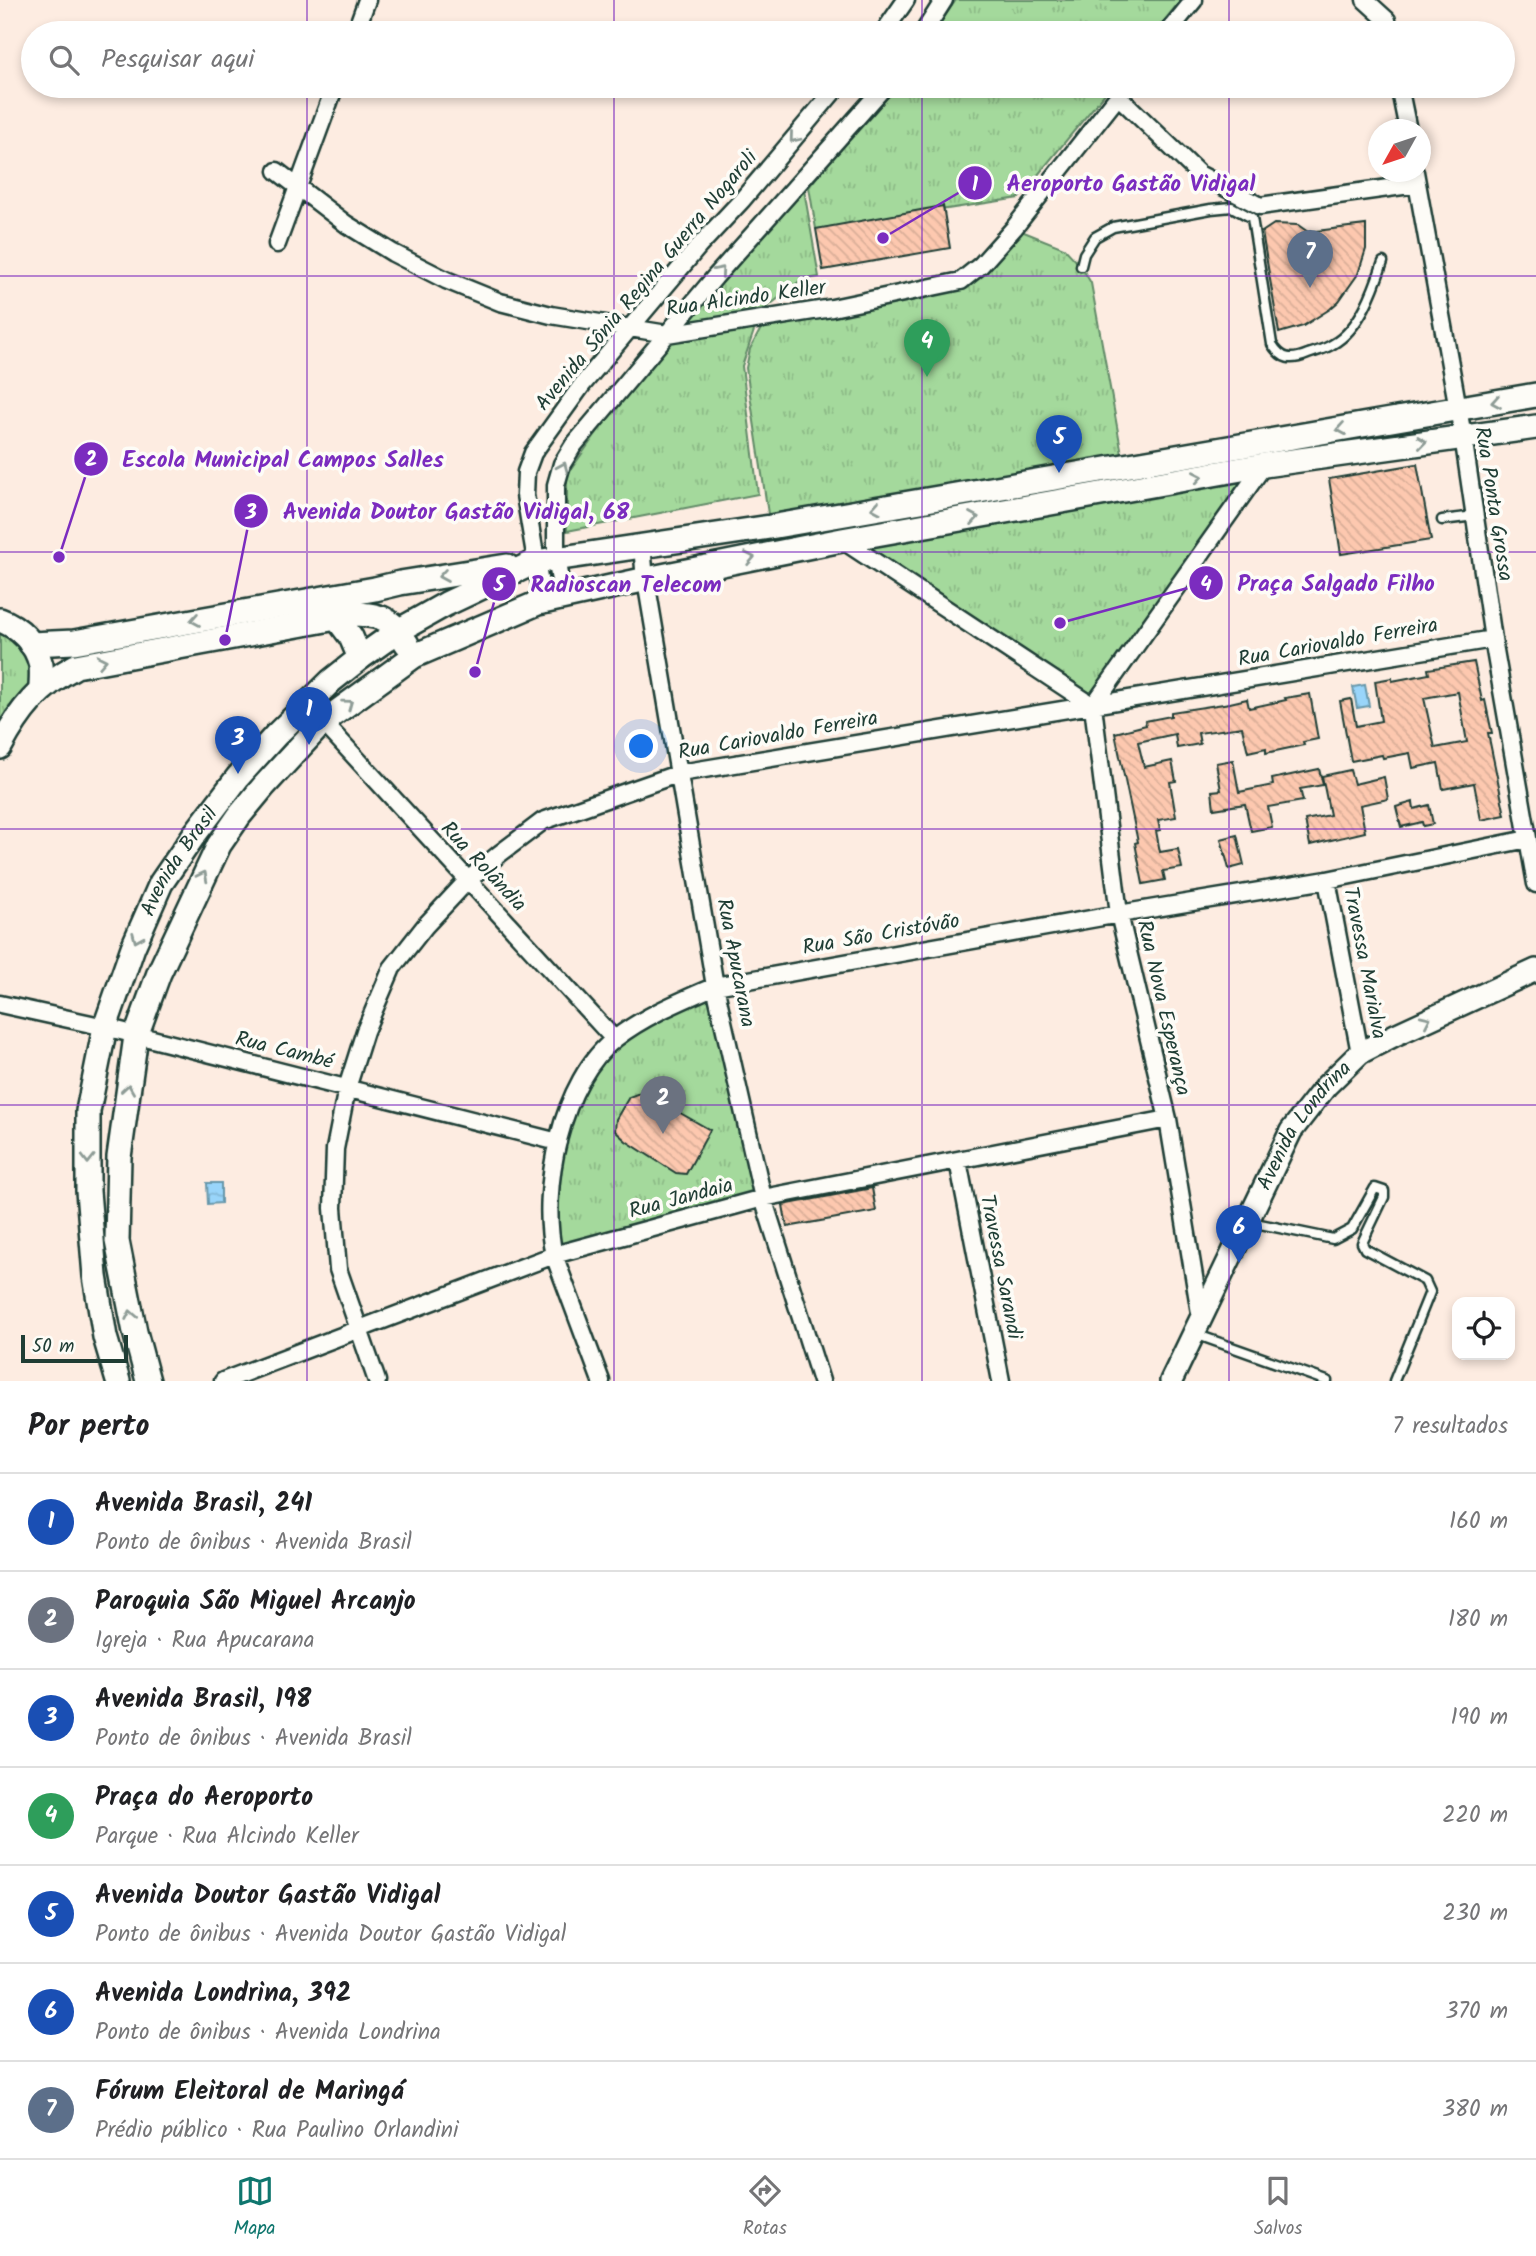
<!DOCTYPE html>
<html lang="pt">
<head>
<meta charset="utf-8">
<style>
	:root { --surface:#fff; --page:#f2f2f2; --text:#202124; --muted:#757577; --line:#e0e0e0; --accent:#0f766e }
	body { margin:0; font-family:Kalam,sans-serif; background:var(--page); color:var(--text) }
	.controls { position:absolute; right:21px; bottom:21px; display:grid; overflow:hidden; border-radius:14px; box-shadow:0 4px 10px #0003 }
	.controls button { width:63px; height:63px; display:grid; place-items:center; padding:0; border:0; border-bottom:2px solid var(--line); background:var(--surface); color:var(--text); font:35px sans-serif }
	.compass { position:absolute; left:1368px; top:119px; width:63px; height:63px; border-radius:50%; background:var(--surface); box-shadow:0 4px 10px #0003; rotate:230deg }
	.scale { position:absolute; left:21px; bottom:18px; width:107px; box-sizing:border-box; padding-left:7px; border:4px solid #1f3d34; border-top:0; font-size:19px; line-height:24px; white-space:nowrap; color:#1f3d34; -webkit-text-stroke:5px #fdfcf7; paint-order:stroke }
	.you { position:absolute; left:642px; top:747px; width:24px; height:24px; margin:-18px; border:5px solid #fff; border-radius:50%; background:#1a73e8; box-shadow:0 0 0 10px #1a73e833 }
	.badge { display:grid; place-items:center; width:46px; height:46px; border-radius:50%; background:var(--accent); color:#fff; font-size:23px; font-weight:700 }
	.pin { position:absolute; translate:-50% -58px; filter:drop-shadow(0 2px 4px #0008) }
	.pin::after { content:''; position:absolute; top:37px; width:24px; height:21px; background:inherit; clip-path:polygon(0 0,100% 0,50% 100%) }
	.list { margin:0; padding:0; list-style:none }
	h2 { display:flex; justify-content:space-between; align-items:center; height:91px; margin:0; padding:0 28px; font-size:30px }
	h2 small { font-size:23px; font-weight:400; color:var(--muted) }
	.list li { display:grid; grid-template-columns:46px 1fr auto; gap:21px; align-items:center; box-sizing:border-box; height:98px; padding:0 28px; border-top:2px solid var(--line) }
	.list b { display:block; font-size:26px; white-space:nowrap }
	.list p { margin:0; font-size:23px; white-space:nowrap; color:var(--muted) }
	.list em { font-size:23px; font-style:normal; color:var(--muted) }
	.icon { flex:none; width:38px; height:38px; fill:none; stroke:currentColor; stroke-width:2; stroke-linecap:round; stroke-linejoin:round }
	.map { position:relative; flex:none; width:1536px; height:1381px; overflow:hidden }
	.search { position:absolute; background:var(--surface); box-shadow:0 4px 10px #0003; left:21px; right:21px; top:21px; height:77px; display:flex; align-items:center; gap:18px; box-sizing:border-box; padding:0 24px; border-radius:38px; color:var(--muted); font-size:26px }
	.sheet { height:777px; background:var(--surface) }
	nav { display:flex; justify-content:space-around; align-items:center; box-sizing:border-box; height:98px; border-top:2px solid var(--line); background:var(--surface); font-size:19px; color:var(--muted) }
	nav a { display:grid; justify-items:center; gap:4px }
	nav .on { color:var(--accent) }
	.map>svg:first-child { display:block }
</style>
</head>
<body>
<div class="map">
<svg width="1536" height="1381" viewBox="0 0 1536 1381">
	<defs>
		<pattern id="grass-tufts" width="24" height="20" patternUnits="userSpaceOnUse" patternTransform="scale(1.75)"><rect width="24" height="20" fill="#a4d99c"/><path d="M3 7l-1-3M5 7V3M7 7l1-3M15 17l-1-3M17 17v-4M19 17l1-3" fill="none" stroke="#8dbb87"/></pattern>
		<pattern id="water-ripples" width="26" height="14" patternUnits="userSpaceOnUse" patternTransform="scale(1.75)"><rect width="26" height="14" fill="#99d5fa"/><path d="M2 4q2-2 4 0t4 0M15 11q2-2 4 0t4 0" fill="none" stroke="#83b8d7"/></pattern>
		<pattern id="building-back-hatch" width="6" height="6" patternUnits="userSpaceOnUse" patternTransform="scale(1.75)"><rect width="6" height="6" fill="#fdc8af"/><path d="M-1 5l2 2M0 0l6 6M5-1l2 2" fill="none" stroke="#d8ad97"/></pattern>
	</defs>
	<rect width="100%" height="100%" fill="#fdece1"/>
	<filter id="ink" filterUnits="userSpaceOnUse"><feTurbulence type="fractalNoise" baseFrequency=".0143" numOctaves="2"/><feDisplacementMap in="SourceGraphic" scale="14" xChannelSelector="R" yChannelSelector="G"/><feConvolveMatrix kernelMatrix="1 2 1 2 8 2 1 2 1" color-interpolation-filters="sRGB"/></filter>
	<g filter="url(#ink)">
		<path fill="url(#grass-tufts)" stroke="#628b68" stroke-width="2" d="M956,0H1181L1154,33H933Z
			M896,86H1111L1019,198L816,229L809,187C836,151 870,122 896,86Z
			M804,190L819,277L801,280L760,313L742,366L758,494L567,531V475L610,414L695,312Z
			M1014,228L1064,248L1081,266L1091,283L1124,465L770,527L746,368L750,349L766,319L961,281Z
			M1264,465L1093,706L842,540Z
			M0,620L22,632L41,689L0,726Z
			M714,987L763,1198L554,1255L549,1234L566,1112L614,1039Z"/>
		<path fill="url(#water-ripples)" stroke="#6898ab" stroke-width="2" d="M1365,685L1369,706L1357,708L1353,687Z
			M207,1183H221V1203L208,1204Z"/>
		<path fill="url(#building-back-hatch)" stroke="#1f3d34" stroke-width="2" fill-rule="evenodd" d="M943,206L950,248L823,270L816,229Z
			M1274,224L1298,225L1308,232L1366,225V249L1358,274L1339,301L1330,309L1303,326L1279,333L1262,232Z
			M1417,464L1431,540L1341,554L1329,479Z
			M1474,662L1482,701L1485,700L1489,719L1492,733H1488L1505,815L1481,820L1474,783L1443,789L1438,763L1413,768L1410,753L1383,758L1382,755L1351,761L1340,701L1351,699L1356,726L1381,721L1375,681L1392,678V681L1429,674L1428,669ZM1458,692L1467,742L1435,748L1424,698Z
			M1310,694L1318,739L1303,742L1304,745L1266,753V748L1248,752L1242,727L1198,733L1200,744L1177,748L1175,734L1138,742L1144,767L1172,761L1176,781L1170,782L1176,817L1158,820L1160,830L1156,831L1160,852L1178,849L1182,868L1163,871L1165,880L1143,884L1135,843L1138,842L1115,733L1146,725L1145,721L1171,716V712L1230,703L1247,699L1249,708L1286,700L1285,698Z
			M1233,760L1239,792L1273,785L1272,779L1319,769L1323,785L1300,789L1303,801L1268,807L1272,827L1251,831L1245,804L1214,809L1212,791L1221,790L1216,763Z
			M1350,770L1354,784L1384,777L1388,799L1360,805L1365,832L1310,845L1305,820L1330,815L1322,776Z
			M1413,802L1414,809L1429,805L1433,824L1423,826L1422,822L1401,827L1396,807Z
			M1237,835L1244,865L1229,869L1221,839Z
			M642,1092L658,1098L682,1114L710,1130L686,1174L676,1173L626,1141L615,1131L616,1119L629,1097Z
			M872,1188L876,1211L787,1227L783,1205Z"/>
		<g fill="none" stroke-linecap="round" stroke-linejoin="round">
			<defs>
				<path id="service" d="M1081,266L1084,254L1095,237L1113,227L1211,209L1232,207L1252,218L1272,344C1282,360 1291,361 1308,354C1316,351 1326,349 1333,344C1360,329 1374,289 1383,262
					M1442,520L1475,516
					M1250,1222L1333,1239L1352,1229L1375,1188L1384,1191V1197L1362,1243L1365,1249L1425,1281L1430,1292L1394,1381
					M1195,1334L1327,1381"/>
				<path id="minor" d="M1365,0L1387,20L1389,33
					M355,33L367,0
					M883,33L906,0
					M923,33L944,0
					M1167,33L1194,0
					M1399,86L1408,130
					M1118,96L1199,174L1260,206L1417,184
					M277,171L346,224L393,253L446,280L500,302L551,315L667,334L832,308L961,281L981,265L1014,228L1126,86
					M1415,172L1463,436L1493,639L1536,884
					M277,244L335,86
					M842,540L1093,706
					M642,544L644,569L715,986L763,1198L821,1381
					M563,597L556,558V485L562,464L573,446L715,277L885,86
					M543,602L525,495L526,472L533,453L582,385L699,246L742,200L838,86
					M1093,706L1119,914L1168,1119L1201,1319
					M1093,706L1264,465
					M323,722L614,1039
					M1327,880L1360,1053
					M0,1004L105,1027L558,1142
					M958,1161L1001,1381
					M223,1381L554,1255L763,1198L1168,1119
					M377,1381L338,1269L333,1208L335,1149L347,1088L365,1031L392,968L425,926L467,881L498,855L543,821L680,773L1493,639
					M601,1381L554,1255C539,1191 561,1079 616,1038C646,1015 681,1001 715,986L1119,914L1327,880L1528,839"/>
				<g id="tertiary">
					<path id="s1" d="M1171,1381L1291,1131L1326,1086L1360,1053L1395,1035L1536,970"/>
				</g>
				<g id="secondary">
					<path d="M336,617L351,637L360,658"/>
					<path d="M0,620C20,627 36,644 41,665C42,673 41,681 41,689"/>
					<path d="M31,644L74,642L375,589L400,583L507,566"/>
					<path d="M0,747C19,711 40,685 76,666L358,614C387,616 391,620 407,644"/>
					<path id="s2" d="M118,1381L105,1337L95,1276L88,1191V1111L105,1027L133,947L161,883L194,835L238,777L276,735L331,681L360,658L398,631L446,604L535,562L770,527L1536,395"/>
					<path d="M148,1381L135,1332L117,1241L119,1157L136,1036L159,973L219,845L239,816L263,787L323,722L414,656L538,603L647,579L842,540L1264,465L1536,427"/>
				</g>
			</defs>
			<use href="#service" stroke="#1f3d34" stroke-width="13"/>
			<use href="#minor" stroke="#1f3d34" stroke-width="21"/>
			<use href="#tertiary" stroke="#1f3d34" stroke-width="26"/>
			<use href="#secondary" stroke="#1f3d34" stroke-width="28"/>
			<use href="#service" stroke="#fdfcf7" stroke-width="8"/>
			<use href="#minor" stroke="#fdfcf7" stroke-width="16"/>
			<use href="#tertiary" stroke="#fdfcf7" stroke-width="21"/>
			<use href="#secondary" stroke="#fdfcf7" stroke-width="23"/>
		</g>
		<defs><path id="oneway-chevron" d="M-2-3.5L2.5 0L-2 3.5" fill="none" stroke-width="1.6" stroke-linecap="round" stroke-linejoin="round" transform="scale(1.75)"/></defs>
		<g stroke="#8e9c96">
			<use href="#oneway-chevron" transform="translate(794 138) rotate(130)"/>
			<use href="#oneway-chevron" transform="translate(720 271) rotate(-49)"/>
			<use href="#oneway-chevron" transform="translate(1496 402) rotate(170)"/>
			<use href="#oneway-chevron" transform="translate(1341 429) rotate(171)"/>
			<use href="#oneway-chevron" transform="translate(1422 442) rotate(-8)"/>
			<use href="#oneway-chevron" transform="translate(563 467) rotate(-67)"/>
			<use href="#oneway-chevron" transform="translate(1198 477) rotate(-11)"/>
			<use href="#oneway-chevron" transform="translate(876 508) rotate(170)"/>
			<use href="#oneway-chevron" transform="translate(974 518) rotate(-10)"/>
			<use href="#oneway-chevron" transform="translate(750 558) rotate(-11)"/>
			<use href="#oneway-chevron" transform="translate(443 576) rotate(171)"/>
			<use href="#oneway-chevron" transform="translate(195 620) rotate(170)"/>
			<use href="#oneway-chevron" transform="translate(102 661) rotate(-11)"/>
			<use href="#oneway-chevron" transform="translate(348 704) rotate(-36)"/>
			<use href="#oneway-chevron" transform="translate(203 876) rotate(-63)"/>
			<use href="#oneway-chevron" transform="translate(137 938) rotate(113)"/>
			<use href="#oneway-chevron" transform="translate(1426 1020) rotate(-25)"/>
			<use href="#oneway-chevron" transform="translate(128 1089) rotate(-82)"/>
			<use href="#oneway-chevron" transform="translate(88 1159) rotate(90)"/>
			<use href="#oneway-chevron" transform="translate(131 1315) rotate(-101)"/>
		</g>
	</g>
	<path fill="none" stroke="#7b2cbf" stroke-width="2" stroke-opacity="0.55" d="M307,0V33M614,0V33M922,0V33M1229,0V33M307,86V1381M614,86V1381M922,86V1381M1229,86V1381M0,276H1536M0,552H1536M0,829H1536M0,1105H1536"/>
	<g text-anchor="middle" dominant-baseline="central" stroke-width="7" stroke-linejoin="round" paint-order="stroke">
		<g font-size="21" fill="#1f3d34" stroke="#fdfcf7">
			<text transform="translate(647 281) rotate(-50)">Avenida Sônia Regina Guerra Nogaroli</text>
			<text transform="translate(746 299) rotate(-8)">Rua Alcindo Keller</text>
			<text transform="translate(1493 504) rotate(81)">Rua Ponta Grossa</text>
			<text transform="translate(1338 643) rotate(-10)">Rua Cariovaldo Ferreira</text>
			<text transform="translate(778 736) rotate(-10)">Rua Cariovaldo Ferreira</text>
			<text stroke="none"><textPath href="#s2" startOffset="541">Avenida Brasil</textPath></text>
			<text transform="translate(483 867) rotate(47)">Rua Rolândia</text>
			<text transform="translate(881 935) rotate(-10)">Rua São Cristóvão</text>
			<text transform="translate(735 963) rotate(79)">Rua Apucarana</text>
			<text transform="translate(1364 963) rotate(79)">Travessa Marialva</text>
			<text transform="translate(1163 1008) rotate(77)">Rua Nova Esperança</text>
			<text transform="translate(284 1051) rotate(14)">Rua Cambé</text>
			<text stroke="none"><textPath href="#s1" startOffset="289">Avenida Londrina</textPath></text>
			<text transform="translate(681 1199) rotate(-15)">Rua Jandaia</text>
			<text transform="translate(1000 1267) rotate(79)">Travessa Sarandi</text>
		</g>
	</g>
	<path fill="none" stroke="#7b2cbf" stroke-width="2.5" d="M883 238L975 183M59 557L91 459M225 640L251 511M1060 623L1206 583M475 672L499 584"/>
	<g fill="#7b2cbf" stroke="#fdfcf7" stroke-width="2.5">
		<circle cx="883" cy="238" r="7"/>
		<circle cx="59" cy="557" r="7"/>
		<circle cx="225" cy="640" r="7"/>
		<circle cx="1060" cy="623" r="7"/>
		<circle cx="475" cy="672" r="7"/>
		<circle cx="975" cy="183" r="18"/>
		<circle cx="91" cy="459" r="18"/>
		<circle cx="251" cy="511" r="18"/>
		<circle cx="1206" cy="583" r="18"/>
		<circle cx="499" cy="584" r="18"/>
	</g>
	<g font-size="21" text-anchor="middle" font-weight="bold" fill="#fff">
		<text x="975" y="191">1</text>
		<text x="91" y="466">2</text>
		<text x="251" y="519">3</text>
		<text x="1206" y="591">4</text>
		<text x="499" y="591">5</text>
	</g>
	<g font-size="23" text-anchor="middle" font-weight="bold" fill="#7b2cbf" stroke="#fdfcf7" stroke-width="7" stroke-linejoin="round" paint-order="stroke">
		<text x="1131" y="191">Aeroporto Gastão Vidigal</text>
		<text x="283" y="467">Escola Municipal Campos Salles</text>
		<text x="456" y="519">Avenida Doutor Gastão Vidigal, 68</text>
		<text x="1336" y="591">Praça Salgado Filho</text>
		<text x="626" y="592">Radioscan Telecom</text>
	</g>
</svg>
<div class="controls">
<button><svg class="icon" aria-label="locate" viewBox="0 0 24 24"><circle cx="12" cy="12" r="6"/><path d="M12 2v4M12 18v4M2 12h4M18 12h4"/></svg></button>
</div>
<svg class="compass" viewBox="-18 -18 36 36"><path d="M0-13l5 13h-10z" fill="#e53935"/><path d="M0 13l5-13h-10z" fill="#757577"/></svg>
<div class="scale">50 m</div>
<div class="you"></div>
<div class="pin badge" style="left:309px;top:745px;background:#1a4fb4">1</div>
<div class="pin badge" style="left:663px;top:1134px;background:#6b7280">2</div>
<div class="pin badge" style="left:238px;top:774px;background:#1a4fb4">3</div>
<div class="pin badge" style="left:927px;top:377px;background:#2e9e5b">4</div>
<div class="pin badge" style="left:1059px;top:473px;background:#1a4fb4">5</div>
<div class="pin badge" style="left:1239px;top:1263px;background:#1a4fb4">6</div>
<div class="pin badge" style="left:1310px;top:288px;background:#5c6f8a">7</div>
<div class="search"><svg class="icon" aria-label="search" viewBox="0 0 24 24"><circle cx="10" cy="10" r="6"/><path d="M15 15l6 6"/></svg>Pesquisar aqui</div>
</div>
<section class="sheet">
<h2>Por perto<small>7 resultados</small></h2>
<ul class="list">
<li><span class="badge" style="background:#1a4fb4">1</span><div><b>Avenida Brasil, 241</b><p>Ponto de ônibus · Avenida Brasil</p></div><em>160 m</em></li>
<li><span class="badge" style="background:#6b7280">2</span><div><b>Paroquia São Miguel Arcanjo</b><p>Igreja · Rua Apucarana</p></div><em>180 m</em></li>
<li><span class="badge" style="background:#1a4fb4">3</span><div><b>Avenida Brasil, 198</b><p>Ponto de ônibus · Avenida Brasil</p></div><em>190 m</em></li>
<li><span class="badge" style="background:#2e9e5b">4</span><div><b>Praça do Aeroporto</b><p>Parque · Rua Alcindo Keller</p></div><em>220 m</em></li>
<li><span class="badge" style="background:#1a4fb4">5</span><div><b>Avenida Doutor Gastão Vidigal</b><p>Ponto de ônibus · Avenida Doutor Gastão Vidigal</p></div><em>230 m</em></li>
<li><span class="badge" style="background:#1a4fb4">6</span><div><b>Avenida Londrina, 392</b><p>Ponto de ônibus · Avenida Londrina</p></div><em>370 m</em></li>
<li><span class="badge" style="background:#5c6f8a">7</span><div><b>Fórum Eleitoral de Maringá</b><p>Prédio público · Rua Paulino Orlandini</p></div><em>380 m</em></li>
</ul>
</section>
<nav>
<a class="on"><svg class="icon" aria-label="map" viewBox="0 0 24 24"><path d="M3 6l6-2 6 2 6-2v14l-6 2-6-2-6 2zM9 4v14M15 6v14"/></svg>Mapa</a>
<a><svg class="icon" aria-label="directions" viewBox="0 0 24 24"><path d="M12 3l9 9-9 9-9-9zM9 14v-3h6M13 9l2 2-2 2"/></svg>Rotas</a>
<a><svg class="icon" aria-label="saved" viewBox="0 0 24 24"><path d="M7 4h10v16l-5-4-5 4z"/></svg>Salvos</a>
</nav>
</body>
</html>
